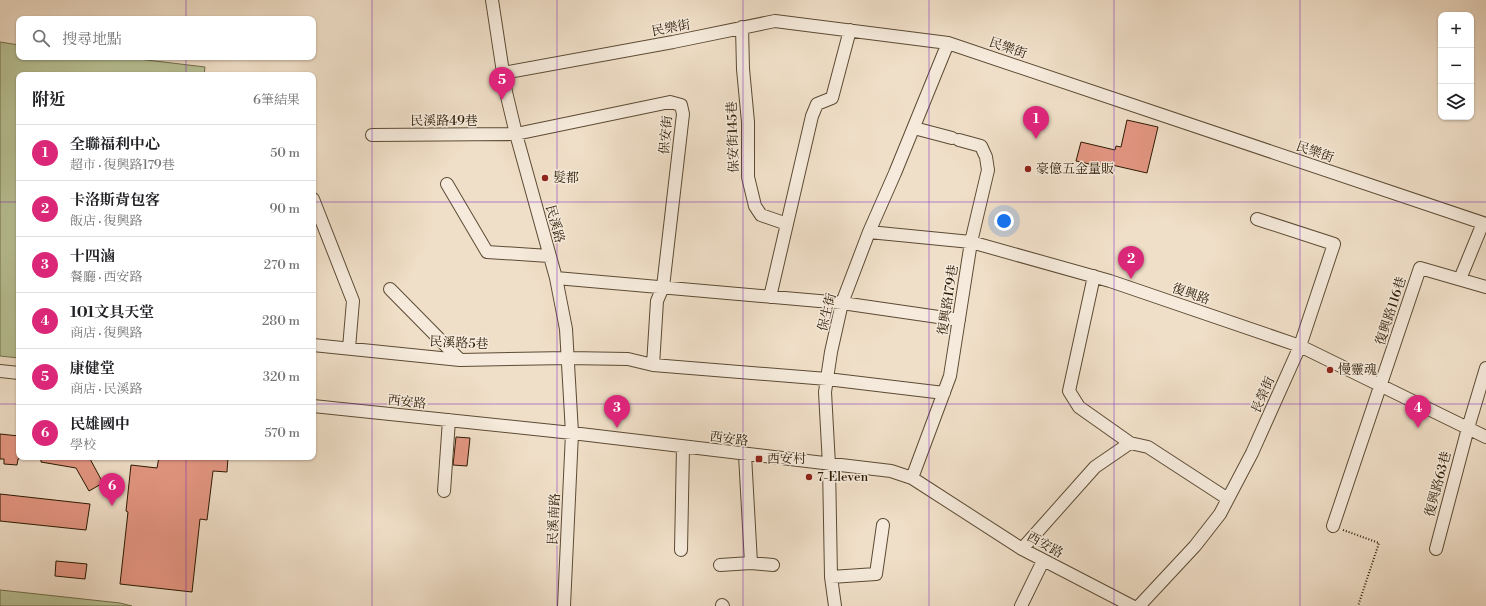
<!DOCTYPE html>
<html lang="zh-TW">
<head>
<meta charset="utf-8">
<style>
	:root { --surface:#fff; --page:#f6f6f6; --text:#202124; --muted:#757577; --line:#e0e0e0; --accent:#db2777 }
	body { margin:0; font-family:"Libre Bodoni","Noto Serif TC",serif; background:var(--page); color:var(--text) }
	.controls { position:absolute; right:12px; top:12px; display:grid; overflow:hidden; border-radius:8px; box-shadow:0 1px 3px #0004 }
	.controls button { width:36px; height:36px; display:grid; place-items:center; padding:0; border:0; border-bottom:1px solid var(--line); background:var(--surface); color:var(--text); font:20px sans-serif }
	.you { position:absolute; left:1004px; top:221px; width:14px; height:14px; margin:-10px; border:3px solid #fff; border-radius:50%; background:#1a73e8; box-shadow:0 0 0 6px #1a73e833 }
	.badge { display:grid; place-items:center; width:26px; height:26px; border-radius:50%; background:var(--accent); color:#fff; font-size:13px; font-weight:700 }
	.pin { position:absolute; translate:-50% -33px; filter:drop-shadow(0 1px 2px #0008) }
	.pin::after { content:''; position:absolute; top:21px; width:14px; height:12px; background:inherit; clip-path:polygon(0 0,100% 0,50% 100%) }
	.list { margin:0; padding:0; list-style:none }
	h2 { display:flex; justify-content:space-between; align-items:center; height:52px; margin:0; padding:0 16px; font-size:17px }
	h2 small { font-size:13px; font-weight:400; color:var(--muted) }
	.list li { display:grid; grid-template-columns:26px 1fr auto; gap:12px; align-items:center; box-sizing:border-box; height:56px; padding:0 16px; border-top:1px solid var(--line) }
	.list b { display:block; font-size:15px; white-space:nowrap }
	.list p { margin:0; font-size:13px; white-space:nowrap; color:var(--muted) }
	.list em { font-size:13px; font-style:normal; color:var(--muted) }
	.icon { flex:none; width:22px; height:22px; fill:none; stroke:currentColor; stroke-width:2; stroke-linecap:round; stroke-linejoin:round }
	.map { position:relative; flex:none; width:1486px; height:606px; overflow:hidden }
	.search { position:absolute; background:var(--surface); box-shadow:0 1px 3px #0004; left:16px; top:16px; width:300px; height:44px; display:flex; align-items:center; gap:10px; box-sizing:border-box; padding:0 14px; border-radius:8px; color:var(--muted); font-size:15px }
	.panel { position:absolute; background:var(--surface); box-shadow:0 1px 3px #0004; left:16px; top:72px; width:300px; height:388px; border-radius:8px }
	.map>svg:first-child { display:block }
</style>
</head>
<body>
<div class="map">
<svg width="1486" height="606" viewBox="0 0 1486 606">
	<rect width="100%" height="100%" fill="#f0dfc8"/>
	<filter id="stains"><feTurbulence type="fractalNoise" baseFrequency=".005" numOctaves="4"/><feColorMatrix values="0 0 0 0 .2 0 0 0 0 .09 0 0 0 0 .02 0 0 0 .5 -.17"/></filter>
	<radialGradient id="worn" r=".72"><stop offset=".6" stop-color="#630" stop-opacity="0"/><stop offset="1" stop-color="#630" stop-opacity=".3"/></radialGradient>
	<path fill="#b8c296" stroke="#726e4c" d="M0,42L19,45V57H122L205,67L204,75H19V358L0,356Z
		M0,590L120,603L132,606H0Z"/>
	<path fill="#e49783" stroke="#2b1a03" d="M1127,120L1158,127L1147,173L1112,165L1111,169L1076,161L1081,142L1115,150L1116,146L1121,147Z
		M0,434L19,436V459H18L17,465L4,464V459H0Z
		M456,437L470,438L467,466L453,465Z
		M41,457H89L103,483L89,491L76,468L41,462Z
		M159,457H228L227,472L213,471L207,520L200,519L192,592L120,584L128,512L126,511L131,465L157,468Z
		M0,494L90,504L86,530L0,521Z
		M56,561L87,564L85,579L55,576Z"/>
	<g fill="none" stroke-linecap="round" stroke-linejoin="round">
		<defs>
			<path id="minor" d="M492,0L506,92L516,134L556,278L566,329L572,433L564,606
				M742,27L743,69L748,122V177L755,206L761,215L787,224
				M503,73L673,42L775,21L948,43L1486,224
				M914,128L952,138
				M372,135L516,134L670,102L681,105L683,114L663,287L657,301L653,365L827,379L944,393
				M447,184L487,252L549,256
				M313,199L353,301L349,348
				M869,232L971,242L1110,281L1300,346L1486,437
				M1094,276L1069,391L1079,407L1130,443L1148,447L1228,499
				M556,278L842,303L959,320
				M1460,279L1483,223
				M390,289L460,360
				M770,297L812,116L817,104L832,98L850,30
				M313,345L460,360L568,358L628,359L653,365
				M0,371L19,373
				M313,406L572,433L891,471L912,478L1022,549L1132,606
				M912,478L950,376L971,242L988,170L986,157L981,146L959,140
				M444,491L449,420
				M1333,526L1420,268L1486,287
				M1022,549L1095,467L1130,443
				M1436,549L1468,428L1486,368
				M681,550L683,447
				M751,563L773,565
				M720,565L751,563L745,455
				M831,577L876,574L883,525
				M722,605L723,606
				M835,606L831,577L829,465L825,392L831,352L842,303L869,232L895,173L948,43
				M1021,606L1043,561
				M1139,606L1195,546L1220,514L1252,453L1300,346L1334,244L1257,219"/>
		</defs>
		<use href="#minor" stroke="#5c4b34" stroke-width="14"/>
		<path stroke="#2b1a03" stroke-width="2" stroke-dasharray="1 2" stroke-linecap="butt" d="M1343,530L1379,543L1358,606"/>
		<use href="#minor" stroke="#f5eadb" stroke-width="12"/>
	</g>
	<path fill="none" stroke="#7b2cbf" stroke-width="1" stroke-opacity="0.55" d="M186,0V19M372,0V606M557,0V606M743,0V606M929,0V606M1114,0V606M1300,0V606M186,57V75M0,202H19M313,202H1486M0,404H19M313,404H1486M186,457V606"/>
	<g fill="#8f2418" stroke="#f5eadb" stroke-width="1.5">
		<circle cx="1028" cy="169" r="4"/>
		<circle cx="545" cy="178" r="4"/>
		<circle cx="1330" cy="370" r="4"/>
		<rect x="755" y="455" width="8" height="8" rx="2"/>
		<circle cx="809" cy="477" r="4"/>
	</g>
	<g text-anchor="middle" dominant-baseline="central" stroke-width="3" stroke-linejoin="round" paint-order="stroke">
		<g font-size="13" fill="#2b1a03" stroke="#f5eadb">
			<text transform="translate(671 28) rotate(-11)">民樂街</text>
			<text transform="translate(1008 48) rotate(19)">民樂街</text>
			<text x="444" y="121">民溪路49巷</text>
			<text transform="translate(666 135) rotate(-85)">保安街</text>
			<text transform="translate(733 137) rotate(-92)">保安街145巷</text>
			<text transform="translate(1315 152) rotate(19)">民樂街</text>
			<text transform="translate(555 224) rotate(75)">民溪路</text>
			<text transform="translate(1191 294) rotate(19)">復興路</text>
			<text transform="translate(948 300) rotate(-81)">復興路179巷</text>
			<text transform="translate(1391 311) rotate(-72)">復興路116巷</text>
			<text transform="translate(827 312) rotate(-76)">保生街</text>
			<text transform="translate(459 343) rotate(3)">民溪路5巷</text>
			<text transform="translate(1263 395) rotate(-66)">長榮街</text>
			<text transform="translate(407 402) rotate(6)">西安路</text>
			<text transform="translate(729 439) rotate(7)">西安路</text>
			<text transform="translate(1438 484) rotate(-75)">復興路63巷</text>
			<text transform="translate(554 519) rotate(-87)">民溪南路</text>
			<text transform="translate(1045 545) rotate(29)">西安路</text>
		</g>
		<g font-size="13" fill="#2b1a03" stroke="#f5eadb" text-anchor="start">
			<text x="1036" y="169">豪億五金量販</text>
			<text x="553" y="178">髮都</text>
			<text x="1338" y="370">慢靈魂</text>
			<text x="767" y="459">西安村</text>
			<text x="817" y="477">7-Eleven</text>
		</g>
	</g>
	<rect width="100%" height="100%" filter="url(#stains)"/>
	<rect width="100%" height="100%" fill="url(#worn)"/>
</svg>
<div class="controls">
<button>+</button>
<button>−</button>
<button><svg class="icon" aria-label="layers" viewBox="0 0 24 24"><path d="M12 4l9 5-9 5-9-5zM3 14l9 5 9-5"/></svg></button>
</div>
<div class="you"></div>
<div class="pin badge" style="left:1036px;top:139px">1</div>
<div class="pin badge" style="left:1131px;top:279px">2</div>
<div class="pin badge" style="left:617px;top:428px">3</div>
<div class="pin badge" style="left:1418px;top:428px">4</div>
<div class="pin badge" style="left:502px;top:100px">5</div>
<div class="pin badge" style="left:112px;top:506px">6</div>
<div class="search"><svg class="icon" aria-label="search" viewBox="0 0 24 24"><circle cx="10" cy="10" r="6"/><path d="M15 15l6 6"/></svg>搜尋地點</div>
<section class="panel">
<h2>附近<small>6筆結果</small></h2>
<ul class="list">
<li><span class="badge">1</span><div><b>全聯福利中心</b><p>超市 · 復興路179巷</p></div><em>50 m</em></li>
<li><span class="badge">2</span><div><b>卡洛斯背包客</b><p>飯店 · 復興路</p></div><em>90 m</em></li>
<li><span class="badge">3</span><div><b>十四滷</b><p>餐廳 · 西安路</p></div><em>270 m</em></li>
<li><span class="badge">4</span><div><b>101文具天堂</b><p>商店 · 復興路</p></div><em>280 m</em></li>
<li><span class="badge">5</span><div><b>康健堂</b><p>商店 · 民溪路</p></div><em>320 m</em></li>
<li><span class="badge">6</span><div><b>民雄國中</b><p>學校</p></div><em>570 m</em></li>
</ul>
</section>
</div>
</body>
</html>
